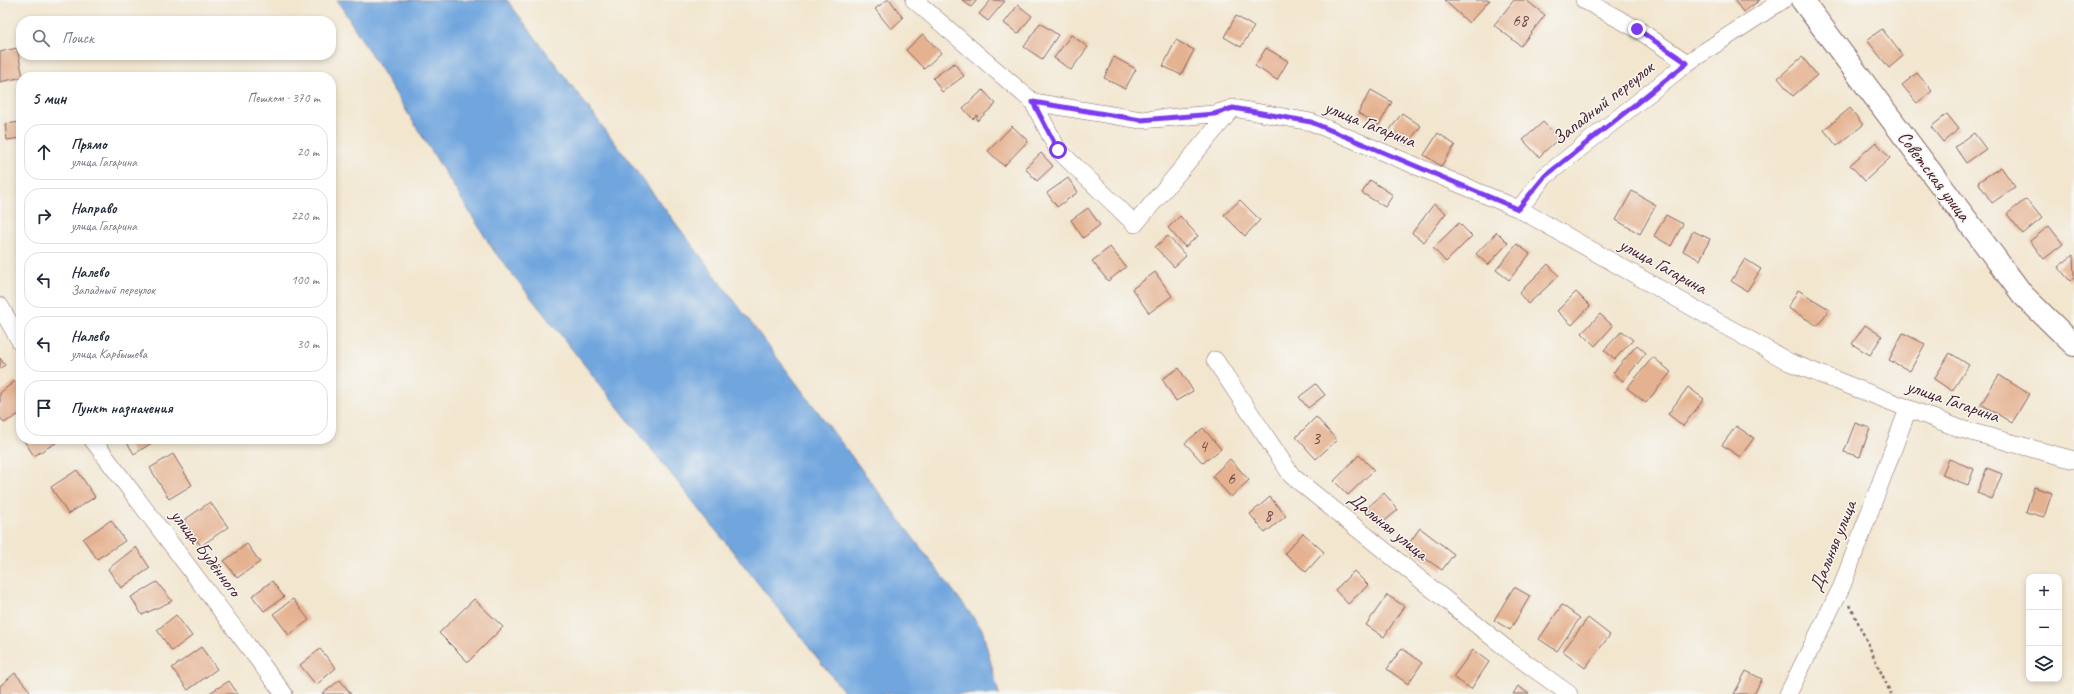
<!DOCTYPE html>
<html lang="ru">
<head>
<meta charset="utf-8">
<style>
	:root { --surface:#fff; --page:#f6f6f7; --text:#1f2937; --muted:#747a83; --line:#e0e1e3 }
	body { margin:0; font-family:Caveat,sans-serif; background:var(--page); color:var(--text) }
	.controls { position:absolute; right:12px; bottom:12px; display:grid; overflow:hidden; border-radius:8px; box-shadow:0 2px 6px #0003 }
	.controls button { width:36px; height:36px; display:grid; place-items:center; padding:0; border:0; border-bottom:1px solid var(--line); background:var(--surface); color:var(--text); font:20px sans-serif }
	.stop { position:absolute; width:12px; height:12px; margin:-9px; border:3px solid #7c3aed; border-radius:50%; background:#fff }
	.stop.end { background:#7c3aed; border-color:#fff; box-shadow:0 1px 4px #0008 }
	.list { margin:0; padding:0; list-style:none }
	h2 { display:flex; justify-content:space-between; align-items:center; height:52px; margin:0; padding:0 16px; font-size:17px }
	h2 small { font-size:13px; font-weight:400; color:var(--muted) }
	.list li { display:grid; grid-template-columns:26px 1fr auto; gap:12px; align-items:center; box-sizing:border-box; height:56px; margin:0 8px 8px; padding:0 8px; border:1px solid var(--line); border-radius:16px }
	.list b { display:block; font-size:15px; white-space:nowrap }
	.list p { margin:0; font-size:13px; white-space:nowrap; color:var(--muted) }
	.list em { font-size:13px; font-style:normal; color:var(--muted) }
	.icon { flex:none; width:22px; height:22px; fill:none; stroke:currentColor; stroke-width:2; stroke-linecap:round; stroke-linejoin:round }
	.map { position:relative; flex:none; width:2074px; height:694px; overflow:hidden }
	.search { position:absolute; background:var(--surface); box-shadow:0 2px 6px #0003; left:16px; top:16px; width:320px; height:44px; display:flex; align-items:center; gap:10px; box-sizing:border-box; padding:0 14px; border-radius:16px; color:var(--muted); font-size:15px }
	.panel { position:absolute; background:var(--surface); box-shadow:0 2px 6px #0003; left:16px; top:72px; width:320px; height:372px; border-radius:16px }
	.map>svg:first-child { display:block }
</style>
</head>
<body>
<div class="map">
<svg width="2074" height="694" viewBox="0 0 2074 694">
	<rect width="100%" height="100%" fill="#f6f6f2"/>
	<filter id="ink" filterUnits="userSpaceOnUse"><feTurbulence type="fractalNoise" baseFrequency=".025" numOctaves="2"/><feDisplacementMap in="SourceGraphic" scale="8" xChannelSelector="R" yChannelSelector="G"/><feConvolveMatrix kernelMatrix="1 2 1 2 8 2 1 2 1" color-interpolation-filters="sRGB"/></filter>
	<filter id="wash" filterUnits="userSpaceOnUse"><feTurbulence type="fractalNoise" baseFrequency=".012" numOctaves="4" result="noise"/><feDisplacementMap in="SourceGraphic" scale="16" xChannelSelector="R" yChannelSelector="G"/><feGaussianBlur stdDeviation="0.9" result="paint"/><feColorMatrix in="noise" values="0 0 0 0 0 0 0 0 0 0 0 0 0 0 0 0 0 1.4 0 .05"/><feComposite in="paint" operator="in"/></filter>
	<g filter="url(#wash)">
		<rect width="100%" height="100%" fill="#f2e6cf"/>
		<path fill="#70a5de" stroke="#5d6284" d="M337,0H507L982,629L999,694H846L494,251Z"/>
		<g id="blocks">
			<path fill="#e5b291" d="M887,0H890L903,18L891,29L875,9Z
				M962,0H977L971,7Z
				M991,0L1005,1L988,21L979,14Z
				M1444,0H1490L1469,23Z
				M1514,0H1526L1545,15L1521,46L1494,25Z
				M1734,0H1760L1743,12Z
				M1018,5L1032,16L1018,34L1004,23Z
				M1236,16L1254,27L1241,47L1224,37Z
				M1040,23L1058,35L1042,59L1024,47Z
				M1882,29L1903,56L1889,68L1867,40Z
				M923,34L941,53L924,69L906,50Z
				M1071,35L1088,47L1071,70L1054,58Z
				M1176,40L1194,50L1181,75L1163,66Z
				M17,48L23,77L0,82V52Z
				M1266,48L1288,61L1277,80L1255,66Z
				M1114,57L1136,69L1125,89L1104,78Z
				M1802,57L1817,75L1793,96L1778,78Z
				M954,63L964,76L942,92L933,78Z
				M1917,73L1932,91L1917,103L1902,85Z
				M983,90L996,104L977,121V115L973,119L963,108Z
				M1371,90L1392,102L1379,125L1358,113Z
				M1850,108L1863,125L1837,146L1824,130Z
				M1402,113L1421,126L1407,144L1389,131Z
				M1947,114L1959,129L1943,142L1931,127Z
				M21,122V138L7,140L5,124Z
				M1543,122L1559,138L1539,157L1523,140Z
				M1012,126L1028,141L1004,166L988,151Z
				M1438,133L1455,145L1441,166L1424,155Z
				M1974,133L1986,149L1966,163L1955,147Z
				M1876,142L1890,158L1865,181L1850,165Z
				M1041,153L1053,166L1037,181L1025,168Z
				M2001,167L2015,187L1992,203L1978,182Z
				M1068,178L1078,192L1057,207L1047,193Z
				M1370,180L1393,195L1385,207L1362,193Z
				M1632,191L1656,205L1640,234L1616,220Z
				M2026,199L2042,218L2023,234L2007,214Z
				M1240,200L1260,220L1245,236L1224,215Z
				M1434,204L1446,213L1424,242L1412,233Z
				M1088,208L1100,225L1083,238L1071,220Z
				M1666,215L1683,224L1671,246L1654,236Z
				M1180,216L1198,236L1185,247L1168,228Z
				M1459,223L1472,236L1446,262L1433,248Z
				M2049,226L2063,244L2044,259L2030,241Z
				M1693,231L1710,239L1700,260L1683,251Z
				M1497,232L1508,243L1488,265L1476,254Z
				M1168,236L1186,256L1174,267L1155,247Z
				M1517,244L1530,254L1509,280L1496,270Z
				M1110,247L1126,267L1108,281L1092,261Z
				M2073,255L2074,277L2070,281L2058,267Z
				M1745,259L1761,269L1747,291L1731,281Z
				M1548,264L1559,276L1528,304L1519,293Z
				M1155,272L1172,296L1149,313L1132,289Z
				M1798,290L1829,309L1818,326L1788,308Z
				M1576,292L1590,306L1572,325L1557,311Z
				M1600,314L1613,326L1595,346L1582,333Z
				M1865,325L1882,336L1870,355L1852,344Z
				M1622,331L1633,340L1615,359L1604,350Z
				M1903,333L1925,344L1910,371L1889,360Z
				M1637,345L1646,353L1623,381L1613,373Z
				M1950,353L1969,365L1952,391L1934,379Z
				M1653,357L1671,372L1646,403L1627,388Z
				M0,358L5,365L0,369Z
				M1179,368L1193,391L1176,401L1162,379Z
				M1999,375L2029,394L2012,423L1981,404Z
				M15,381L21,389V413L4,423L0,417V393Z
				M1316,384L1325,395L1308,408L1299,397Z
				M1688,387L1704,399L1683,426L1668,414Z
				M1316,417L1337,440L1316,459L1296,437Z
				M1855,423L1870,428L1860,457L1844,452Z
				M1736,426L1754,438L1740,457L1722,445Z
				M1203,428L1221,449L1203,463L1185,443Z
				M23,439H62L34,456Z
				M125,439H158L134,454Z
				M173,454L192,485L169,499L150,468Z
				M1359,455L1374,470L1348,495L1334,481Z
				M1230,459L1249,480L1231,497L1212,476Z
				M1949,459L1974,469L1968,485L1942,475Z
				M1987,468L2002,474L1992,499L1977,493Z
				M77,470L95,497L68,514L51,487Z
				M2034,487L2052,493L2044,517L2026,512Z
				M1384,493L1398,510L1381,524L1367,508Z
				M1270,497L1286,516L1265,533L1250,514Z
				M210,502L228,527L201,546L183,521Z
				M111,520L125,541L97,559L83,539Z
				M1420,528L1454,554L1442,570L1407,546Z
				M1303,533L1324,552L1306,572L1285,553Z
				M247,544L260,562L237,578L224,561Z
				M136,547L150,568L121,588L108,569Z
				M1354,571L1368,585L1348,604L1335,590Z
				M272,581L284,597L264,611L252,596Z
				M157,582L172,601L142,615L131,597Z
				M1514,587L1530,596L1510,630L1494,620Z
				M1387,595L1404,606L1384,637L1366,625Z
				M293,599L309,620L289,635L273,614Z
				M474,599L503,627L468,662L439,633Z
				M1562,605L1580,618L1557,651L1539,639Z
				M176,615L192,636L172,651L157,630Z
				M1588,618L1610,635L1585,668L1563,651Z
				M201,647L217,669L188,690L172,668Z
				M1402,648L1422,663L1408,684L1387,669Z
				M320,649L336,668L316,685L300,665Z
				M1473,650L1489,662L1471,689L1453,677Z
				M1746,671L1762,679L1754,694H1734Z
				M15,673L30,691L26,694H0V686Z
				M340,680L351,694H322Z
				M229,681L238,694H208Z
				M1518,686L1529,694H1513Z"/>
		</g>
	</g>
	<g filter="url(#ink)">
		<use href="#blocks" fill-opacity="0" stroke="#856564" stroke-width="1"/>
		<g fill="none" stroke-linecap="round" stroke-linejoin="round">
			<defs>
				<path id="minor" d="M914,0L1033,102L1141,120L1214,114L1233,108L1311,122L1519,209L1789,362L1961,429L2074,460
					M1584,0L1637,29L1687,63
					M1033,102L1058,150L1135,224L1233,108
					M1519,209L1544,177L1687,63L1783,0
					M0,306L21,343
					M1215,360L1292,476L1508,650L1569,694
					M92,439L284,694
					M1788,694L1842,586L1908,409"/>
				<path id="tertiary" d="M1802,0L2023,295L2074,345"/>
			</defs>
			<use href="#minor" stroke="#856564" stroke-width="18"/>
			<use href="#tertiary" stroke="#856564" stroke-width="24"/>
			<path stroke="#856564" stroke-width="2.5" stroke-dasharray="3 3" stroke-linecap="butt" d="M1850,605L1891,694"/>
			<use href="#minor" stroke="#fff" stroke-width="17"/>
			<use href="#tertiary" stroke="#fff" stroke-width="22"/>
		</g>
	</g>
	<g fill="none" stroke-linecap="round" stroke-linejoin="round" filter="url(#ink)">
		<path stroke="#7c3aed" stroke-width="5" d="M1058,150L1033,102L1141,120L1214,114L1233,108L1311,122L1518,209L1544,177L1687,63L1637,29"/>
	</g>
	<g text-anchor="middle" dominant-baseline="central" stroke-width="3" stroke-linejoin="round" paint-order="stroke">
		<g font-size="17" fill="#714444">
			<text x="1520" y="20">68</text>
			<text x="1316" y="438">3</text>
			<text x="1203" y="446">4</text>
			<text x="1231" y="478">6</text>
			<text x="1268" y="515">8</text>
		</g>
		<g font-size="19" fill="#4a1f2b" stroke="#f6f6f2">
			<text transform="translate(1603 103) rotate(-38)">Западный переулок</text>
			<text transform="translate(1370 124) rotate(22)">улица Гагарина</text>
			<text transform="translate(1934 176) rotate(53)">Советская улица</text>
			<text transform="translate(1663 266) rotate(29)">улица Гагарина</text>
			<text transform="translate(1953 401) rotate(19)">улица Гагарина</text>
			<text transform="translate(1388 526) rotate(39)">Дальняя улица</text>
			<text transform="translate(1833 546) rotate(-68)">Дальняя улица</text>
			<text transform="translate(206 553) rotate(53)">улица Будённого</text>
		</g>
	</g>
</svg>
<div class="controls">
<button>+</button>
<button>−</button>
<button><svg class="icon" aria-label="layers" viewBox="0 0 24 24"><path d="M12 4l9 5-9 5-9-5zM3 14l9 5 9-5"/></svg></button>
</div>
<div class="stop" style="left:1058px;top:150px"></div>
<div class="stop end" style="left:1637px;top:29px"></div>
<div class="search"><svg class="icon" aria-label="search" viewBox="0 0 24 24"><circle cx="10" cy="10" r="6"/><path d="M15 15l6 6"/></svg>Поиск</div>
<section class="panel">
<h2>5 мин<small>Пешком · 370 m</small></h2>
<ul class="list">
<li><svg class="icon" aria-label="ahead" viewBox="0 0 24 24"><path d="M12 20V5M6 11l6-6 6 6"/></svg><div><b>Прямо</b><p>улица Гагарина</p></div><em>20 m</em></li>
<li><svg class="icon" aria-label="right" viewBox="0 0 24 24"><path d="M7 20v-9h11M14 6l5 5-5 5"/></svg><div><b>Направо</b><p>улица Гагарина</p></div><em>220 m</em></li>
<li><svg class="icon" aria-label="left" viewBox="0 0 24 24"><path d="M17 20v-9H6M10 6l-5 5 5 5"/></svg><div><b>Налево</b><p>Западный переулок</p></div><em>100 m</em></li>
<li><svg class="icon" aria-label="left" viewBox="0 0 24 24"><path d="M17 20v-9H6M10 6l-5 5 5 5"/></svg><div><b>Налево</b><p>улица Карбышева</p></div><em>30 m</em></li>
<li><svg class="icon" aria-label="arrive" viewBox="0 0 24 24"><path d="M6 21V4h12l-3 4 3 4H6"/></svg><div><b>Пункт назначения</b></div></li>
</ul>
</section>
</div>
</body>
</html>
